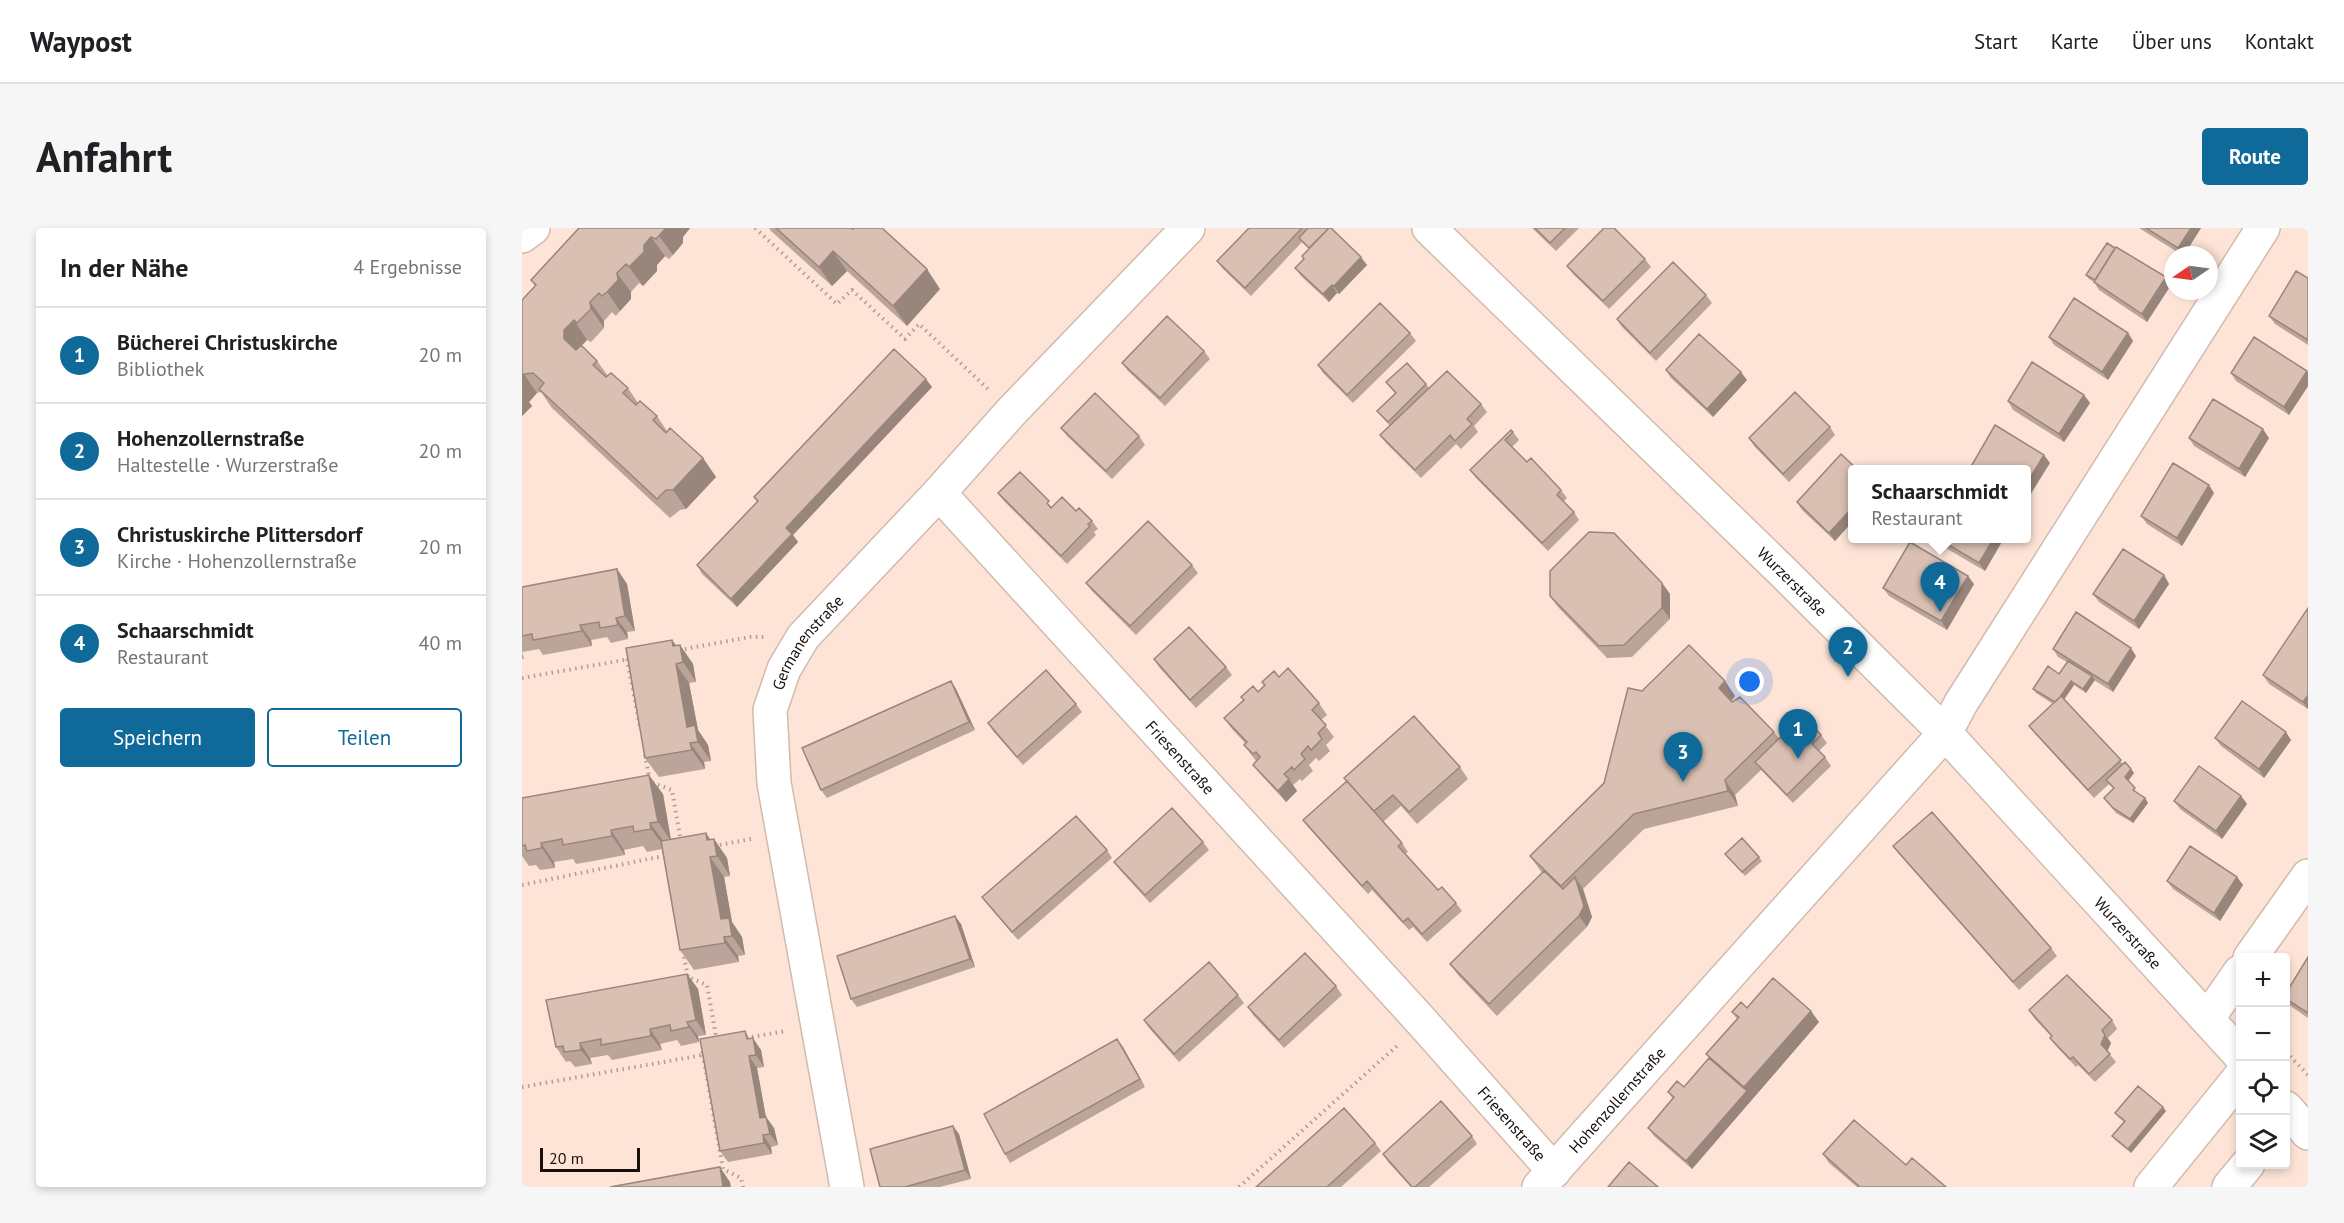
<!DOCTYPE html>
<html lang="de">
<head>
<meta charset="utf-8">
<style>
	:root { --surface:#fff; --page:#f6f6f6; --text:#202124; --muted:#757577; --line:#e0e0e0; --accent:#0f6a99 }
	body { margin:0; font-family:"PT Sans",sans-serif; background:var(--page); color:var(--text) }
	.controls { position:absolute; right:18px; bottom:18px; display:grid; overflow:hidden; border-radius:6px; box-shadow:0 3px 9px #0003 }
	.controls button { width:54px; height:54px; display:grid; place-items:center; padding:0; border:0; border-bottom:2px solid var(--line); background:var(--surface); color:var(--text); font:30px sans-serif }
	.compass { position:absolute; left:1642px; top:18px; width:54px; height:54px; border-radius:50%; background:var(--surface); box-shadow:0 3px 9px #0003; rotate:257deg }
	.scale { position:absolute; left:18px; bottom:15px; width:100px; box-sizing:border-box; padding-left:6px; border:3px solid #19100c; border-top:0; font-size:16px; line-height:21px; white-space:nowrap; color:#19100c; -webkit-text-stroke:4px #fde4d7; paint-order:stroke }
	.you { position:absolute; left:1228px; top:454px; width:21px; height:21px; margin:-15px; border:4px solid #fff; border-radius:50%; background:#1a73e8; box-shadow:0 0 0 9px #1a73e833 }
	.badge { display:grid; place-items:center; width:39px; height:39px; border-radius:50%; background:var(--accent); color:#fff; font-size:20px; font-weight:700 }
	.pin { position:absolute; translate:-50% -50px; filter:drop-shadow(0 2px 3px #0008) }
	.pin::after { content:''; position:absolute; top:32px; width:21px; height:18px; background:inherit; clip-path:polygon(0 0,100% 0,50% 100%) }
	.popup { position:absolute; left:1326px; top:237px; width:183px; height:78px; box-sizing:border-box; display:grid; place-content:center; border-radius:6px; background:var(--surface); filter:drop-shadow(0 2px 4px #0005); font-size:20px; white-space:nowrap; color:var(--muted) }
	.popup b { font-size:22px; color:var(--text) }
	.popup::after { content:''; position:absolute; left:50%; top:100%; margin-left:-12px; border:12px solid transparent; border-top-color:var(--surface) }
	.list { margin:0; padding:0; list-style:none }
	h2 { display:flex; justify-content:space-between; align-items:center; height:78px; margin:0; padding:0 24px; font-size:26px }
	h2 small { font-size:20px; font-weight:400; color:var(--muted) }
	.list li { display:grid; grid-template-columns:39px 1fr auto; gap:18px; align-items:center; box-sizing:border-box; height:96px; padding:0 24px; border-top:2px solid var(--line) }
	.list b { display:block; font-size:22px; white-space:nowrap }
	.list p { margin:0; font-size:20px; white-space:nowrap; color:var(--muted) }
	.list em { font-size:20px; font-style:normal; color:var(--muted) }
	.actions { display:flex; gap:12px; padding:18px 24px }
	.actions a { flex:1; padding:14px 0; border:2px solid var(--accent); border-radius:6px; text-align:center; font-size:21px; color:var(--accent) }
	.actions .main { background:var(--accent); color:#fff }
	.icon { flex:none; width:33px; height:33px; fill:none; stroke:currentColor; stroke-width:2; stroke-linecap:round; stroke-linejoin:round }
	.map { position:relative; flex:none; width:1786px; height:959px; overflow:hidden; border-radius:6px }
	header { display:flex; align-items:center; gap:36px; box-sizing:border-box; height:84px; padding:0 30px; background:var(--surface); border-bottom:2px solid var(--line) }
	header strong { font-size:28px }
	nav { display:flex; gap:33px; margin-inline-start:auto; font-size:21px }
	.intro { display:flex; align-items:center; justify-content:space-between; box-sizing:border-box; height:144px; padding:0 36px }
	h1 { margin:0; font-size:42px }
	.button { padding:15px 27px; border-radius:6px; background:var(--accent); color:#fff; font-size:21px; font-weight:700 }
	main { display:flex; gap:36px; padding:0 36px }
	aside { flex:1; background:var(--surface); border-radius:6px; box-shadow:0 3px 9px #0003 }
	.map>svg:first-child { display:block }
</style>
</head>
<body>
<header>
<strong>Waypost</strong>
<nav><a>Start</a><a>Karte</a><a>Über uns</a><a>Kontakt</a></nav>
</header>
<div class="intro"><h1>Anfahrt</h1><a class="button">Route</a></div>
<main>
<aside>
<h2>In der Nähe<small>4 Ergebnisse</small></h2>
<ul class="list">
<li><span class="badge">1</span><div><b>Bücherei Christuskirche</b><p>Bibliothek</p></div><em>20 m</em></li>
<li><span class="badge">2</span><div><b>Hohenzollernstraße</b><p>Haltestelle · Wurzerstraße</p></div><em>20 m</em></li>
<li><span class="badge">3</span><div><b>Christuskirche Plittersdorf</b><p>Kirche · Hohenzollernstraße</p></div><em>20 m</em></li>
<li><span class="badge">4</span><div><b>Schaarschmidt</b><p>Restaurant</p></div><em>40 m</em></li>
</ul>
<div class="actions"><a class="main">Speichern</a><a>Teilen</a></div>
</aside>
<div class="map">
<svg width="1786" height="959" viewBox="0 0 1786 959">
	<rect width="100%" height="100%" fill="#fde4d7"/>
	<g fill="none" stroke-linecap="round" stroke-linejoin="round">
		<defs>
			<g id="minor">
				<path id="s1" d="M907,0L1262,345L1423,505L1718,827"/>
				<path d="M0,8L11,0"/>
				<path id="s2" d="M417,265L901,795L1032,943"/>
				<path d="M1728,730L1786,648"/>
				<path d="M1686,790L1718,744"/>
				<path d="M1764,880L1786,905"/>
				<path id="s3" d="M325,959L252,555L248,482L262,441L281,409L417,265L490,183L666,0"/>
				<path id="s4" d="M1017,959L1423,505L1439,475L1741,0"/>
				<path d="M1629,959L1718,849"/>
				<path d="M1707,959L1726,936"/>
			</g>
		</defs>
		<use href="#minor" stroke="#d2baad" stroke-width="36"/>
		<path stroke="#b19d93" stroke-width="4" stroke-dasharray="1.5 4.5" stroke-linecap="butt" d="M233,0L315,76L330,62L383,111L397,96L466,161
			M157,422L228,409H242
			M105,431L118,499
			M0,450L108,431
			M123,527L128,554L150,562L159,614
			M192,618L229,611
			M0,657L146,627
			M161,723L166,749L185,757L194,808L191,810
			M224,810L264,803
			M1764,824L1786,847
			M181,827L201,941L219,950L221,959
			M0,859L181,827L180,822
			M717,959L876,817"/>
		<use href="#minor" stroke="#fff" stroke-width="33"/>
	</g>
	<path fill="#bba59a" d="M57,0H168L161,9V15L151,27L147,31L143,28L135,37V43L121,58L117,55L109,64V71L98,83L94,88L90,84L82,93V100L69,114L65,112L59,118L75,133L86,148L106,160L116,175L135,188L145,203L181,230L194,249L164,281L158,282L148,290L30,180L19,164L15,165L7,174L10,178L0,188V72L13,58L9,52Z
		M247,0H329L418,61L385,98L325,43L310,58L249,3Z
		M727,0H809L845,37L817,66L815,65L807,74L779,48L773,40L782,31L787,21L780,14L729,68L701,41L695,33Z
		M1010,0H1057L1034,23Z
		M1617,0H1679L1662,27H1660Z
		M1123,31L1129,39L1087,81L1051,46L1045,38Z
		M1564,47L1649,57L1625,94L1577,62L1572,54L1567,51Z
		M1786,50V117L1753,96L1747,88Z
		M1184,67L1190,75L1134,133L1100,99L1095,91Z
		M888,105L894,113L831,175L801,145L796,137Z
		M1606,105L1611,113L1586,152L1532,117L1527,109Z
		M682,123L688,131L643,178L606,143L600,135Z
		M1144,142L1225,152L1191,189L1149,150Z
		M1785,143L1786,145V158L1767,187L1714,153L1709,145Z
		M864,154L904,156L907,160L959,176L965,184L952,198L956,204L939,221L934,216L899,250L864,215L858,207L868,198L855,183L873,165Z
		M410,159L271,307L276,314L215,379L180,346L175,337L235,274L232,269Z
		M1562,167L1568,175L1542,214L1491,182L1486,173Z
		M1308,199L1313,207L1267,254L1232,218L1227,210Z
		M539,200L617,208L623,217L590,251L545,208Z
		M991,204L997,212L990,219L1005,234L1039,262L1045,270L1041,274L1052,284L1057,292L1026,323L954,250L948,242Z
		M1667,210H1747L1723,249L1672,218Z
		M1331,242V293L1313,313L1280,282L1275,274Z
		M476,265L530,279L554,283L570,293L576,301L572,304L574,307L545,336L482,273Z
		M1692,265L1660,318L1625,296L1619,288Z
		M1409,310H1482L1463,343L1410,312Z
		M670,337L676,345L614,407L570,363L564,355Z
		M95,341L105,356L113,403L105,404L106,411L89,415L85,409L69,412L70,418L21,427L17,421L0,424L2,431H0V359Z
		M1642,347L1647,356L1617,401L1577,374L1571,366Z
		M1140,355L1148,366V391L1110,429L1085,430L1036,379L1028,368Z
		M1452,356L1425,402L1367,368L1361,360Z
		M1786,380V481L1747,456L1741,447Z
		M150,412L154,417H158L171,436L174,454L167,455L176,502L186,517L189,533L182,534L183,541L137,549L123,530Z
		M1531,421L1614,428L1591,464L1572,452L1564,465L1552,457L1542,471L1601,536L1609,541L1612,545L1606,553L1615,565L1623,570L1626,575L1611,595L1594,585L1582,570L1592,561L1587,556L1572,570L1513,506L1507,498L1531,476L1514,465L1511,461L1537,446L1545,434L1536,429Z
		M632,431L704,439L710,447L674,480L637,439Z
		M757,449L797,475L805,487L799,492L812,509L804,517L808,523L797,533L794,530L787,537L791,543L780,553L778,551L771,557L775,563L764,574L740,548L731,537L734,533L722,517L723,515L710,501L702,490L721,472L719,469L736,464L742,458L740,454Z
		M429,453L434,461L453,502L305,570L299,562Z
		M1203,453L1213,468L1209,473L1252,504L1257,511L1299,507L1305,515L1297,523L1303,529L1309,538L1271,575L1239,542L1213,567L1216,578L1122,601L1061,661L1070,689L1065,699L975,788L936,747L928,736L1020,645L1008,628L1082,555L1120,463Z
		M554,476L560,484L501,537L471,503L466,495Z
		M1693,510L1769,512L1742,550L1699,518Z
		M938,539L946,551L895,596L879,578L861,594L880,615L886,624L883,626L916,662L934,675L940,683L905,714L891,699L887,702L850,662L846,666L787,600L781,592L825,553L822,550Z
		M141,566L149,611L184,605L188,611H192L205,630L208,648L202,649L210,694L220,709L223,727L216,728L217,734L172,742L158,722L140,621L125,624L121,618L102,622L103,627L77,632L54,636L51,631L32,634L33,640L18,642L14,637L7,638L0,628V570Z
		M1719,568L1725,576L1700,611L1658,581L1652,573Z
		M681,614L687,622L628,675L598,642L592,634Z
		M1371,618L1529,720L1535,728L1497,762L1377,626Z
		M585,622L590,630L496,712L466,677L460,669Z
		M1203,626L1237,629L1240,633L1223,648Z
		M1715,649L1721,657L1698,693L1651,661L1645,653Z
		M439,696L453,739L335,779L329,771Z
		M1786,729V790L1767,777L1764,773V765Z
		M165,746L176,761L184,807L176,808L177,814L159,818L155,812L138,816L140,822L90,832L86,827L68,830L70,836L53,839L48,833L44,834L34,819Z
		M814,758L820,767L762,820L731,787L726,779Z
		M716,767L722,775L657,834L627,800L622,792Z
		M1225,780L1297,794L1170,941L1132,908L1126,900L1151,871L1146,864L1162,859L1187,830L1184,826L1215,791L1210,784Z
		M1507,782L1590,792L1595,801L1586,810L1589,815L1585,823L1594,834L1573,854L1556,837L1554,839L1534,818L1528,810L1529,808L1512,790Z
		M223,803L228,811L239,822L242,839L235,840L244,889L252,900L256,917L249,919L250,926L206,934L198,923Z
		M601,819L623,859L488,935L483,926Z
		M1644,883L1609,925L1593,912L1590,908L1602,894L1596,889L1593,885Z
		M437,906L449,951L418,959H358Z
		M950,908L955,916L907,959H889L866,934L861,926Z
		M853,915L859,923L819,959H734Z
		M1301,926L1384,937L1424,959H1335L1307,935Z"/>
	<path fill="#98867d" d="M144,0H168L161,9V15L151,27L137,8Z
		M1669,0H1679L1662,27H1661L1656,20Z
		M129,9L143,28L135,37V43L121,58L107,39L122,17Z
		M311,23L325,43L310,58L297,39Z
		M839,29L845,37L817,66L812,58Z
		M405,41L418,61L385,98L371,78Z
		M95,45L109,64V71L98,83L85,64Z
		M1644,49L1649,57L1625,94L1620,86Z
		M810,57L815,65L807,74L801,66Z
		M68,74L82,93V100L69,81Z
		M52,92L65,112L56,121V130L42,111V102Z
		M1606,105L1611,113L1586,152L1580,144Z
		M1785,143L1786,145V158L1767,187L1762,179Z
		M1219,144L1225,152L1191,189L1185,181Z
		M2,146L15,165L7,174L10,178L0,188V147Z
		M404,151L410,159L271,307L276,314L215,379L209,371L264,300Z
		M1562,167L1568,175L1542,214L1537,206Z
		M1741,201L1747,210L1723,249L1717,241Z
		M1522,227L1528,235L1505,272V255Z
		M181,230L194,249L164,281L151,262Z
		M1687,257L1692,265L1660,318L1655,310Z
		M1331,279V293L1313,313L1307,305Z
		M1472,310H1482L1463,343L1457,335Z
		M95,341L105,356L113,403L103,388Z
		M1642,347L1647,356L1617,401L1612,393Z
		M1446,348L1452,356L1425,402L1419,393Z
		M1140,355L1148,366V391L1140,380Z
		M94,390L105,404L106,411L96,397Z
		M58,397L69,412L70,418L60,403Z
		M150,412L159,425L158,417L171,436L174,454L151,418Z
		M1609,420L1614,428L1591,464L1586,456Z
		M154,436L167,455L176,502L186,517L189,533L165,499Z
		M1570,448L1573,452L1564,465L1561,461Z
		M429,453L434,461L453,502L447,494Z
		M1203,453L1213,468L1208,475L1197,460Z
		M1549,453L1552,457L1537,479L1534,475Z
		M1786,467V481L1781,474Z
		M1764,504L1769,512L1742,550L1737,541Z
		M168,515L182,534L183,541L170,522Z
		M1609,541L1612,545L1606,553L1603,549Z
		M127,547L141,566L149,613L136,594Z
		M767,551L775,563L764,574L756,563Z
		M1203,552L1213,567L1216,578L1206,563Z
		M1719,568L1725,576L1700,611L1694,603Z
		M1623,570L1626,575L1611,595L1608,591Z
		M128,595L142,614L143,620L129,601Z
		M89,602L102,622L103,627L90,608Z
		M184,605L193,619L192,611L205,630L208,648L185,612Z
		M19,615L32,634L33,640L20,620Z
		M188,629L202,649L210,694L220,709L223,727L199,691Z
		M1053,649L1061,661L1070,689L1065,699L1057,688Z
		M1715,649L1721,657L1698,693L1692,685Z
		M433,688L439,696L453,739L448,731Z
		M202,709L216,728L217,734L203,715Z
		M165,746L176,761L184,807L174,792Z
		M1289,783L1297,794L1170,941L1164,933L1225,863L1222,859Z
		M165,794L176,808L177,814L167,799Z
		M128,801L138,816L140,822L129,808Z
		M1583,807L1589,815L1585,824L1579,816Z
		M231,810L239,822L242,839L234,827Z
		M595,811L601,819L623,859L618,851Z
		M58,815L68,830L70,836L59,822Z
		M227,828L235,840L246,901L238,890Z
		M1641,879L1644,883L1609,925L1606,921Z
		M244,889L252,900L256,917L248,906Z
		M431,898L437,906L449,951L443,942Z
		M241,907L249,919L250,926L242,915Z
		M198,939L208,954L209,959H201Z"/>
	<path fill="#d9c0b3" stroke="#98867d" stroke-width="1.5" d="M57,0H144L134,11L129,9L122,17V24L107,39L104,36L95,45L96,52L85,64L80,68L77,65L68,74L69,81L55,95L52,92L42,102V111L54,122L59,117L75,133L71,137L84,149L89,145L106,160L101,165L114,177L118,173L135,188L131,192L144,205L148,200L181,230L151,262H144L135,271L17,161L22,155L11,145L2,146L0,147V72L14,57L9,52Z
		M254,0H329L331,1L332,0H360L405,41L371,78L311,23L297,39Z
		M727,0H780L723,60L695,33Z
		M786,0H807L787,20L777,10Z
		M807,0H809L839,29L812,58L810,57L801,66L773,40L782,31L780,28Z
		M1013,0H1043L1028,15Z
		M1082,0H1092L1123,31L1081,73L1045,38Z
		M1624,0H1669L1656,20Z
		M1585,15L1593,20L1573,52L1564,47Z
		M1594,19L1644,49L1620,86L1572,54Z
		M1151,34L1184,67L1128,125L1095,91Z
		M1774,43L1786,50V112L1747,88Z
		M1552,70L1606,105L1580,144L1527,109Z
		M858,75L888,105L825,167L796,137Z
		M645,88L682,123L638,170L600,135Z
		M1177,106L1219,144L1185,181L1144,142Z
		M1732,109L1785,143L1762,179L1709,145Z
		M372,121L404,151L264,300L270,306L209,371L175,337L236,273L232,269Z
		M1510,134L1562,167L1537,206L1486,173Z
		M885,135L904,156L866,194L855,183L874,165L864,154Z
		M925,143L959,176L945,191L950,196L933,213L928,207L893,242L858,207Z
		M1273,164L1308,199L1261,246L1227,210Z
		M573,165L617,208L584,243L539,200Z
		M1691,171L1741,201L1717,241L1667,210Z
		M1473,197L1522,227L1505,255V242H1447Z
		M989,202L991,204L983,212L1005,234L1009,230L1039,262L1035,267L1052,284L1020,315L948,242Z
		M1319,226L1336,242H1331V279L1307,305L1275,274Z
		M1651,235L1687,257L1655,310L1619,288Z
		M498,244L527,273L525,275L529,280L540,269L554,283L557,280L570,293L566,296L568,298L539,328L476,265Z
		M626,293L670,337L608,398L564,355Z
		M1067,304L1092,305L1140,355V380L1102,417L1077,418L1028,368V343Z
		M1415,310H1472L1457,335Z
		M1388,314L1446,348L1419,393L1361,360Z
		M1601,321L1642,347L1612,393L1571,366Z
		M95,341L103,388L94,390L96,397L78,400L77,394L58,397L60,403L11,412L10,406L0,408V359Z
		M1786,380V467L1781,474L1741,447Z
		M1554,384L1609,420L1586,456L1531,421Z
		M667,399L704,439L668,472L632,431Z
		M150,412L151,418L158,417L161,434L154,436L165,499L173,497L176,514L168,515L170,522L123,530L104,420Z
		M1167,417L1203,453L1197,460L1210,474L1218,469L1252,504L1203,552L1206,563L1112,586L1039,658L1008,628L1082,555L1106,460L1120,463Z
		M1546,433L1570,448L1561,461L1549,453L1538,469L1533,474L1511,461L1526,438L1537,446Z
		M766,440L797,475L790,482L804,497L796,505L800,511L789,522L786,518L779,526L783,531L772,542L770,539L762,546L767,551L756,563L731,537L738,529L734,524L731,526L722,517L725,514L702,490L722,472L719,469L731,458L736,464L743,457L740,454L752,443L757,449Z
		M524,442L554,476L495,529L466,495Z
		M429,453L447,494L299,562L280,520Z
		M1539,468L1599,532L1566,562L1507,498Z
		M1720,473L1764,504L1737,541L1693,510Z
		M1281,487L1299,507L1290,516L1303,529L1265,567L1233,534Z
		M892,488L938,539L887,584L871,567L852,583L822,550Z
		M1603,534L1609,541L1603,549L1613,560L1611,562L1623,570L1608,591L1591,580L1582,570L1592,560L1584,552Z
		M1677,538L1719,568L1694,603L1652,573Z
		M127,547L136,594L128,595L129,601L112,604L111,598L89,602L90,608L63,613L41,617L40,611L19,615L20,620L5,623L3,617L0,618V570Z
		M825,553L880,615L876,618L916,662L920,659L934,675L900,706L886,690L881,694L845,653L840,658L781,592Z
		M650,580L681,614L623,667L592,634Z
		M1410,584L1529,720L1491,754L1371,618Z
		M554,588L585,622L490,704L460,669Z
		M184,605L185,612L192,611L195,628L188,629L199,691L207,690L210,708L202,709L203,715L158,722L139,613Z
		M1220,610L1237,629L1220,644L1203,626Z
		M1668,618L1715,649L1692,685L1645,653Z
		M1022,643L1041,661L1053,649L1062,678L1057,688L967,776L928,736Z
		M433,688L448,731L329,771L315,728Z
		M783,725L814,758L757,812L726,779Z
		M1786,729V785L1764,771V765Z
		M687,734L716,767L652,826L622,792Z
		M165,746L174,792L165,794L167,799L149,803L148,797L128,801L129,808L79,817V811L58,815L59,822L42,824L41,818L34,819L24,772Z
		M1545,747L1590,792L1580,802L1583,807L1579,816L1588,826L1567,846L1551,829L1548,831L1528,810L1530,808L1507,782Z
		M1251,750L1289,783L1222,859L1184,826L1217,789L1210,784L1219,774L1225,780Z
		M223,803L225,811L231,810L234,827L227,828L238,890L244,889L248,906L241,907L242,915L198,923L178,811Z
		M595,811L618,851L483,926L462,886Z
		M1187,830L1225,863L1164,933L1126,900L1152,869L1146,864L1155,853L1162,859Z
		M1616,858L1641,879L1606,921L1590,908L1603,893L1593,885Z
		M919,873L950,908L893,959H890L861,926Z
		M822,880L853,915L805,959H734Z
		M1332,892L1384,937L1390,930L1424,959H1338L1301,926Z
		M431,898L443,942L383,959H358L348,921Z
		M1107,934L1136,959H1086Z
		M198,939L201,959H88Z"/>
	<g text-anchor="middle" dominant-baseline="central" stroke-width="6" stroke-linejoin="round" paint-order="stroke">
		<g font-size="16" fill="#19100c" stroke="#fde4d7">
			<text stroke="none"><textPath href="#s1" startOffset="507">Wurzerstraße</textPath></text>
			<text stroke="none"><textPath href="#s3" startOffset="562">Germanenstraße</textPath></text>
			<text stroke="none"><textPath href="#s2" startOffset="358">Friesenstraße</textPath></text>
			<text stroke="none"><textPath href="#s1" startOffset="993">Wurzerstraße</textPath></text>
			<text stroke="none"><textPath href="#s4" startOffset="117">Hohenzollernstraße</textPath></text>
			<text stroke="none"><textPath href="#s2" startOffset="852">Friesenstraße</textPath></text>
		</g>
	</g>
</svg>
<div class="controls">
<button>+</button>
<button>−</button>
<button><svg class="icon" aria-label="locate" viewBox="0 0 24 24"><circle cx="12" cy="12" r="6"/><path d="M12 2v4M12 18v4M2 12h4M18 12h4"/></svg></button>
<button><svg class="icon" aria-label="layers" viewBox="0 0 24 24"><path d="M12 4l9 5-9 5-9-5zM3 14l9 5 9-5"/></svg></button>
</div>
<svg class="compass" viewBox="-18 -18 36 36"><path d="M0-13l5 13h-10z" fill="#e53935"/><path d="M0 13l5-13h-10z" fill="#757577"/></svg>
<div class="scale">20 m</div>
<div class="you"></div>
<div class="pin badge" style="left:1276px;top:531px">1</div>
<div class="pin badge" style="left:1326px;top:449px">2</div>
<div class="pin badge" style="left:1161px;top:554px">3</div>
<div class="pin badge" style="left:1418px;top:384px">4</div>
<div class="popup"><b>Schaarschmidt</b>Restaurant</div>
</div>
</main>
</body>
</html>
